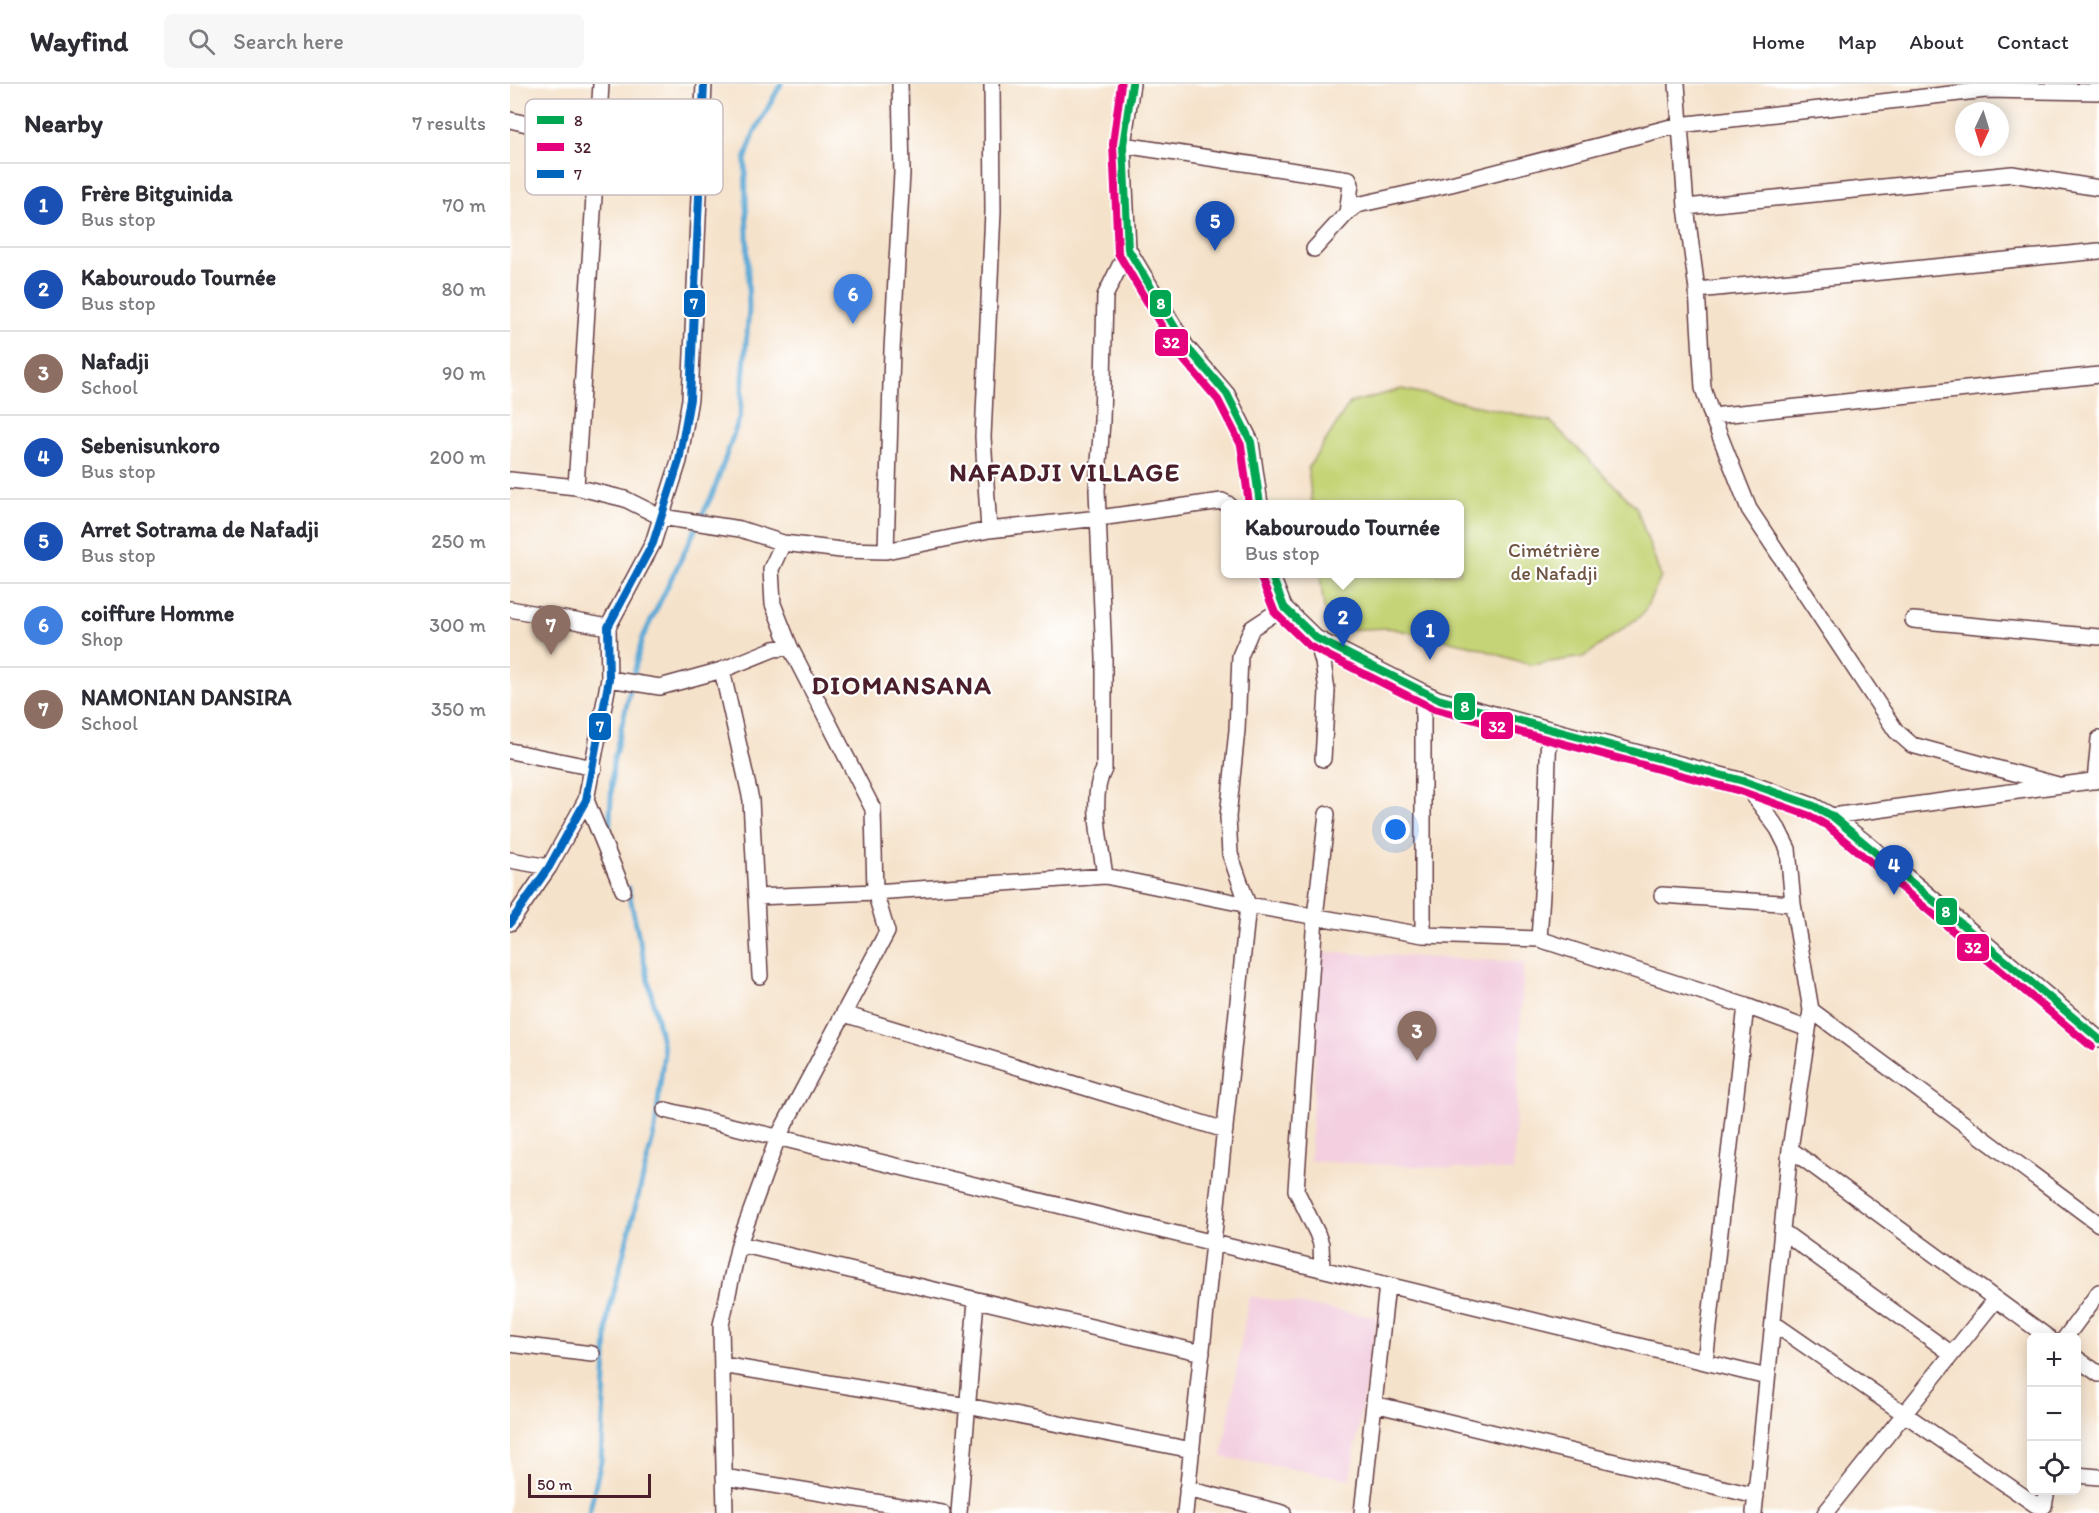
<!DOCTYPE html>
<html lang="en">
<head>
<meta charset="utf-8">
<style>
	:root { --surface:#fff; --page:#f7f7f7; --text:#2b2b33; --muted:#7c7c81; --line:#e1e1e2; --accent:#c8321e }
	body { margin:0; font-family:Itim,sans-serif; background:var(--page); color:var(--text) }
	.controls { position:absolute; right:18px; bottom:18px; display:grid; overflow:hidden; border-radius:9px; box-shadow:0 3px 15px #0003 }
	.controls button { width:54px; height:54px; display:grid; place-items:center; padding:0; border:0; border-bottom:2px solid var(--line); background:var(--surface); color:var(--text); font:30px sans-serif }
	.compass { position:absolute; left:1445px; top:18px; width:54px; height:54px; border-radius:50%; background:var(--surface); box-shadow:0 3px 15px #0003; rotate:184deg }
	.scale { position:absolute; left:18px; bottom:15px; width:123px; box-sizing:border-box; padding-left:6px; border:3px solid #4a1f2b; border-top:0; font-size:16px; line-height:21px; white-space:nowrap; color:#4a1f2b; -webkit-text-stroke:4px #fff; paint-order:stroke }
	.you { position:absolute; left:886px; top:746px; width:21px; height:21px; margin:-15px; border:4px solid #fff; border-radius:50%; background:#1a73e8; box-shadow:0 0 0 9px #1a73e833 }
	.badge { display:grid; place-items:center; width:39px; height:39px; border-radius:50%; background:var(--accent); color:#fff; font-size:20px; font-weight:700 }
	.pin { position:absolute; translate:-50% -50px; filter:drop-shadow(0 2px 3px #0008) }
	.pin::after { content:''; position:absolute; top:32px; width:21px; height:18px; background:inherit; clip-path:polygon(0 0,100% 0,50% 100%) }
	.popup { position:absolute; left:711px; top:416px; width:243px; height:78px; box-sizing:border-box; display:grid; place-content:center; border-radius:9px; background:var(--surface); filter:drop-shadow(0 2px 4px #0005); font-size:20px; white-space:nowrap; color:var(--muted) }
	.popup b { font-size:22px; color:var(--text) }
	.popup::after { content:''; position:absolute; left:50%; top:100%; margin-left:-12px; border:12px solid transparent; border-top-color:var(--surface) }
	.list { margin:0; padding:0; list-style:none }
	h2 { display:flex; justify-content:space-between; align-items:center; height:78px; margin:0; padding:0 24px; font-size:26px }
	h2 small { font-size:20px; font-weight:400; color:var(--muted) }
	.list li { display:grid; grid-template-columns:39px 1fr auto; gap:18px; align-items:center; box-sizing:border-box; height:84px; padding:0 24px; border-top:2px solid var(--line) }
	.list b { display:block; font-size:22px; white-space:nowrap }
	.list p { margin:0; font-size:20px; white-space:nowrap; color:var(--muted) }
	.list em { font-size:20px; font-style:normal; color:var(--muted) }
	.icon { flex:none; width:33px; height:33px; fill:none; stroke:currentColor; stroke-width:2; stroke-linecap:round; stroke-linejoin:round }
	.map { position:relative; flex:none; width:1589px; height:1429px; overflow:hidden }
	header { display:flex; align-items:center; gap:36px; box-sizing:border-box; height:84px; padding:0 30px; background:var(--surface); border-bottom:2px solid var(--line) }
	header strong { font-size:28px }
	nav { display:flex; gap:33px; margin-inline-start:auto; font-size:21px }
	.search { width:420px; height:54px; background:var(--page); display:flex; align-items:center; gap:15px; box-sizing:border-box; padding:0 21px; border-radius:9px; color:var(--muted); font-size:22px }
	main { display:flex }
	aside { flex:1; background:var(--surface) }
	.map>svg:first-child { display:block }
</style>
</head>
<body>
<header>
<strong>Wayfind</strong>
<div class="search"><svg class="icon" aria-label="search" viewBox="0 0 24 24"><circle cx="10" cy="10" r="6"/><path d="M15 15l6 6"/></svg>Search here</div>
<nav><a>Home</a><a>Map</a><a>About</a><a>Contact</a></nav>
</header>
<main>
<aside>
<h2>Nearby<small>7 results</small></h2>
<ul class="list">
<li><span class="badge" style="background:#1a4fb4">1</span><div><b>Frère Bitguinida</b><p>Bus stop</p></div><em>70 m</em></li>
<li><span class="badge" style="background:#1a4fb4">2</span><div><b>Kabouroudo Tournée</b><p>Bus stop</p></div><em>80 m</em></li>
<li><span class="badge" style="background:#8d6e63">3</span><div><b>Nafadji</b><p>School</p></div><em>90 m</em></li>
<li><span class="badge" style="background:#1a4fb4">4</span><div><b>Sebenisunkoro</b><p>Bus stop</p></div><em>200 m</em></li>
<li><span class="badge" style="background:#1a4fb4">5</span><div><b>Arret Sotrama de Nafadji</b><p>Bus stop</p></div><em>250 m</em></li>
<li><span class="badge" style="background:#3f7fe0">6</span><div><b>coiffure Homme</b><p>Shop</p></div><em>300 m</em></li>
<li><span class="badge" style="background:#8d6e63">7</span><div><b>NAMONIAN DANSIRA</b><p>School</p></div><em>350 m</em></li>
</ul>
</aside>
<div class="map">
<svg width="1589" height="1429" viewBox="0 0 1589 1429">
	<rect width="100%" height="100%" fill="#fff"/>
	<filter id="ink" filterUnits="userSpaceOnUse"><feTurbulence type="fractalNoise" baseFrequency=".0167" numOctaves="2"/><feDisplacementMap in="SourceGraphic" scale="12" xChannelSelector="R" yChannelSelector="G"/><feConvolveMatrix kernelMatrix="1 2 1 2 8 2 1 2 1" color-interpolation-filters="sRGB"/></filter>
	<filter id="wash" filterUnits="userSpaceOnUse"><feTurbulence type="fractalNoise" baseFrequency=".008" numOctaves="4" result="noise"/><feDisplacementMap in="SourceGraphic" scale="24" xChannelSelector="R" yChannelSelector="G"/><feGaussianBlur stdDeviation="1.35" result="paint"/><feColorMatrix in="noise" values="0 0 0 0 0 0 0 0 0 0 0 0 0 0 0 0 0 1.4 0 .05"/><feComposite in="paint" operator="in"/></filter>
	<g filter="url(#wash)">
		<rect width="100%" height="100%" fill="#f5e2ca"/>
		<path fill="#f3cfdf" d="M810,868L1014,878L1003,1087L800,1077Z
			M739,1212L867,1233L840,1395L712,1373Z"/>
		<path fill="#c5d476" stroke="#887a50" stroke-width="1.5" d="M892,305L1041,338L1126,423L1151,493L1133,530L1074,573L1020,581L959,561L879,544L829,546L814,525L810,490H950V420H802L798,384L840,319Z"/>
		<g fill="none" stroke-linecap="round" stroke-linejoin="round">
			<path stroke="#5ba9d5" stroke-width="5" d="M104,764L99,752L103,679L132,555L203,409L230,332L239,225L235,76L244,49L271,0
				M79,1429L91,1377L98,1231L145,1046L154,967L118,804"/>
		</g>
	</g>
	<g filter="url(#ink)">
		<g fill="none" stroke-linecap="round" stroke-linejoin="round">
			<defs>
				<path id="street" d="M622,0L613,61L618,165L676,262L717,310L741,358L750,420
					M1167,0L1176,123L1187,206L1193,304L1202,332L1239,425L1386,647L1402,661L1548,701
					M0,36L88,57
					M613,61L839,95L841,100L837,129
					M1176,123L1502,90L1589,104
					M804,165L837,129L847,121L941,100L1169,41L1476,6L1589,8
					M1187,206L1589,167
					M1202,332L1589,291
					M0,396L66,403L115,415L151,433L230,445L273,459L331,466L376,467L479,446L589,434L712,417L718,420
					M66,403L91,0
					M479,446L473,353L483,127L482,0
					M273,459L261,485L263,520L280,563
					M376,467L382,266L392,89L390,0
					M761,490L774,523L806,554L913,608L928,615L1233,697L1304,722L1322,732L1359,761L1589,955
					M0,525L98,543
					M1403,536L1589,553
					M806,554L813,578L817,607L813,675
					M212,586L241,716L250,892
					M99,595L150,603L212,586L264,565L280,563L363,725L365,808L377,848L268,1053L229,1160L211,1241L215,1429
					M913,608V851
					M0,667L84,684
					M1233,697L1268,745L1278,765L1283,820L1301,926L1280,1065L1244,1429
					M1585,697L1589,655
					M76,716L113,806
					M1322,732L1589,696
					M0,776L39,783
					M595,792C591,762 579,712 594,685V574L587,406L592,337L595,212L618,165
					M1152,811L1283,820
					M246,813L365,808L595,792L738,821L913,851L1029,855L1236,922L1298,945
					M0,839L39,783L76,716L99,595L98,543L143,459L169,377L180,315L194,0
					M1029,855L1035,765L1039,645
					M1301,926L1589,1140
					M334,930L715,1046
					M155,1026L1257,1293
					M1280,1065L1539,1254
					M1272,1147L1442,1270
					M229,1160L692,1269
					M812,1185L811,1160L807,1149L786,1106L805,833L817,730
					M1263,1239L1526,1421L1534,1422L1537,1406
					M1555,1254L1589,1208
					M0,1260L82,1270
					M1566,1274L1589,1290
					M1195,1278L1236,922
					M212,1281L457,1322L682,1366
					M864,1320L1246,1412
					M1566,1391L1589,1393
					M214,1393L432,1429
					M677,1405L773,1429
					M449,1429L466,1216
					M675,1429L738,821L720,770L718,733L727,646L730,572L742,544L774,523
					M852,1429L877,1201
					M1315,1429L1486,1215"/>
			</defs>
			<use href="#street" stroke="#643c43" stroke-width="18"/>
			<use href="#street" stroke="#fff" stroke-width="15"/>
			<defs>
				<path id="bus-1" d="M622,0L613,61L618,165L676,262L717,310L741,358L750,420
					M761,490L774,523L806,554L928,615L1233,697L1304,722L1322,732L1589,955"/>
				<path id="bus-2" d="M611,0L603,60L608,169L667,268L708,316L731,361L739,420
					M751,494L765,529L799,562L924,625L1230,707L1300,732L1316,741L1582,963"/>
				<path id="bus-3" d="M0,839L39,783L76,716L99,595L98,543L143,459L169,377L180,315L194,0"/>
			</defs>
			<use href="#bus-1" stroke="#fff" stroke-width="12"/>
			<use href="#bus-2" stroke="#fff" stroke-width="12"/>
			<use href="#bus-3" stroke="#fff" stroke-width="12"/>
			<use href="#bus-1" stroke="#00a651" stroke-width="8"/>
			<use href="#bus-2" stroke="#e5007d" stroke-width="8"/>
			<use href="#bus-3" stroke="#0065bd" stroke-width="8"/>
		</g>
	</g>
	<g text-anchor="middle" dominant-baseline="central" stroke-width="4.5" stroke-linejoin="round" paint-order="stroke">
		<g font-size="20" fill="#6f5542" stroke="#fff">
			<text x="1044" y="466">Cimétrière<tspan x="1044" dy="23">de Nafadji</tspan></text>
		</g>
		<g font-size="26" font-weight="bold" letter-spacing="1.5" fill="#4a1f2b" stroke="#fff">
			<text x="555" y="388">NAFADJI VILLAGE</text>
			<text x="392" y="601">DIOMANSANA</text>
		</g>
	</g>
	<rect x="15" y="15" width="198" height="96" rx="9" fill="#fff" stroke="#c9bcbf" stroke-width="1.5"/>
	<rect x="27" y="32" width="27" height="8" fill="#00a651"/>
	<rect x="27" y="59" width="27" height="8" fill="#e5007d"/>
	<rect x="27" y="86" width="27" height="8" fill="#0065bd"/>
	<g font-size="16" fill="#4a1f2b">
		<text x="64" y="42">8</text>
		<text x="64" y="69">32</text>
		<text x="64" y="96">7</text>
	</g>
	<g stroke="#fff" stroke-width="2">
		<rect x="639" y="205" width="23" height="29" rx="6" fill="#00a651"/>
		<rect x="173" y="205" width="23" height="29" rx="6" fill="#0065bd"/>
		<rect x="644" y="244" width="35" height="29" rx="6" fill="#e5007d"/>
		<rect x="943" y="608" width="23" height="29" rx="6" fill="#00a651"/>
		<rect x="970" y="627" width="34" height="29" rx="6" fill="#e5007d"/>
		<rect x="78" y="628" width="24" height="29" rx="6" fill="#0065bd"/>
		<rect x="1425" y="813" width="23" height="29" rx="6" fill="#00a651"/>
		<rect x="1446" y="849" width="34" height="29" rx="6" fill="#e5007d"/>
	</g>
	<g font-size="16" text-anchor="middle" font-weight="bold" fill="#fff">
		<text x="651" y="225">8</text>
		<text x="184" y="225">7</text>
		<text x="661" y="264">32</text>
		<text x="955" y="628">8</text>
		<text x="987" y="648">32</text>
		<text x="90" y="648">7</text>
		<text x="1436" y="833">8</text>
		<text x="1463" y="869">32</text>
	</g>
</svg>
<div class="controls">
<button>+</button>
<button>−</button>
<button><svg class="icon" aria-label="locate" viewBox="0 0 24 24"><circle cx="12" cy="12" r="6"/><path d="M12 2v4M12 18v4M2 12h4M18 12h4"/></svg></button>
</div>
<svg class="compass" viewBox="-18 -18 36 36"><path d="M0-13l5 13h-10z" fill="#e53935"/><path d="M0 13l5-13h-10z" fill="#7c7c81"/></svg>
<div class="scale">50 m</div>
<div class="you"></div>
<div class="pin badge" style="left:920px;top:576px;background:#1a4fb4">1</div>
<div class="pin badge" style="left:833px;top:563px;background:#1a4fb4">2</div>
<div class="popup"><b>Kabouroudo Tournée</b>Bus stop</div>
<div class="pin badge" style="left:907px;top:977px;background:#8d6e63">3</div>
<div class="pin badge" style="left:1384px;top:811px;background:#1a4fb4">4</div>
<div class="pin badge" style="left:705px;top:167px;background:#1a4fb4">5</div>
<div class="pin badge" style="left:343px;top:240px;background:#3f7fe0">6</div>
<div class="pin badge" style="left:41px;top:571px;background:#8d6e63">7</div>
</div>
</main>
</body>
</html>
